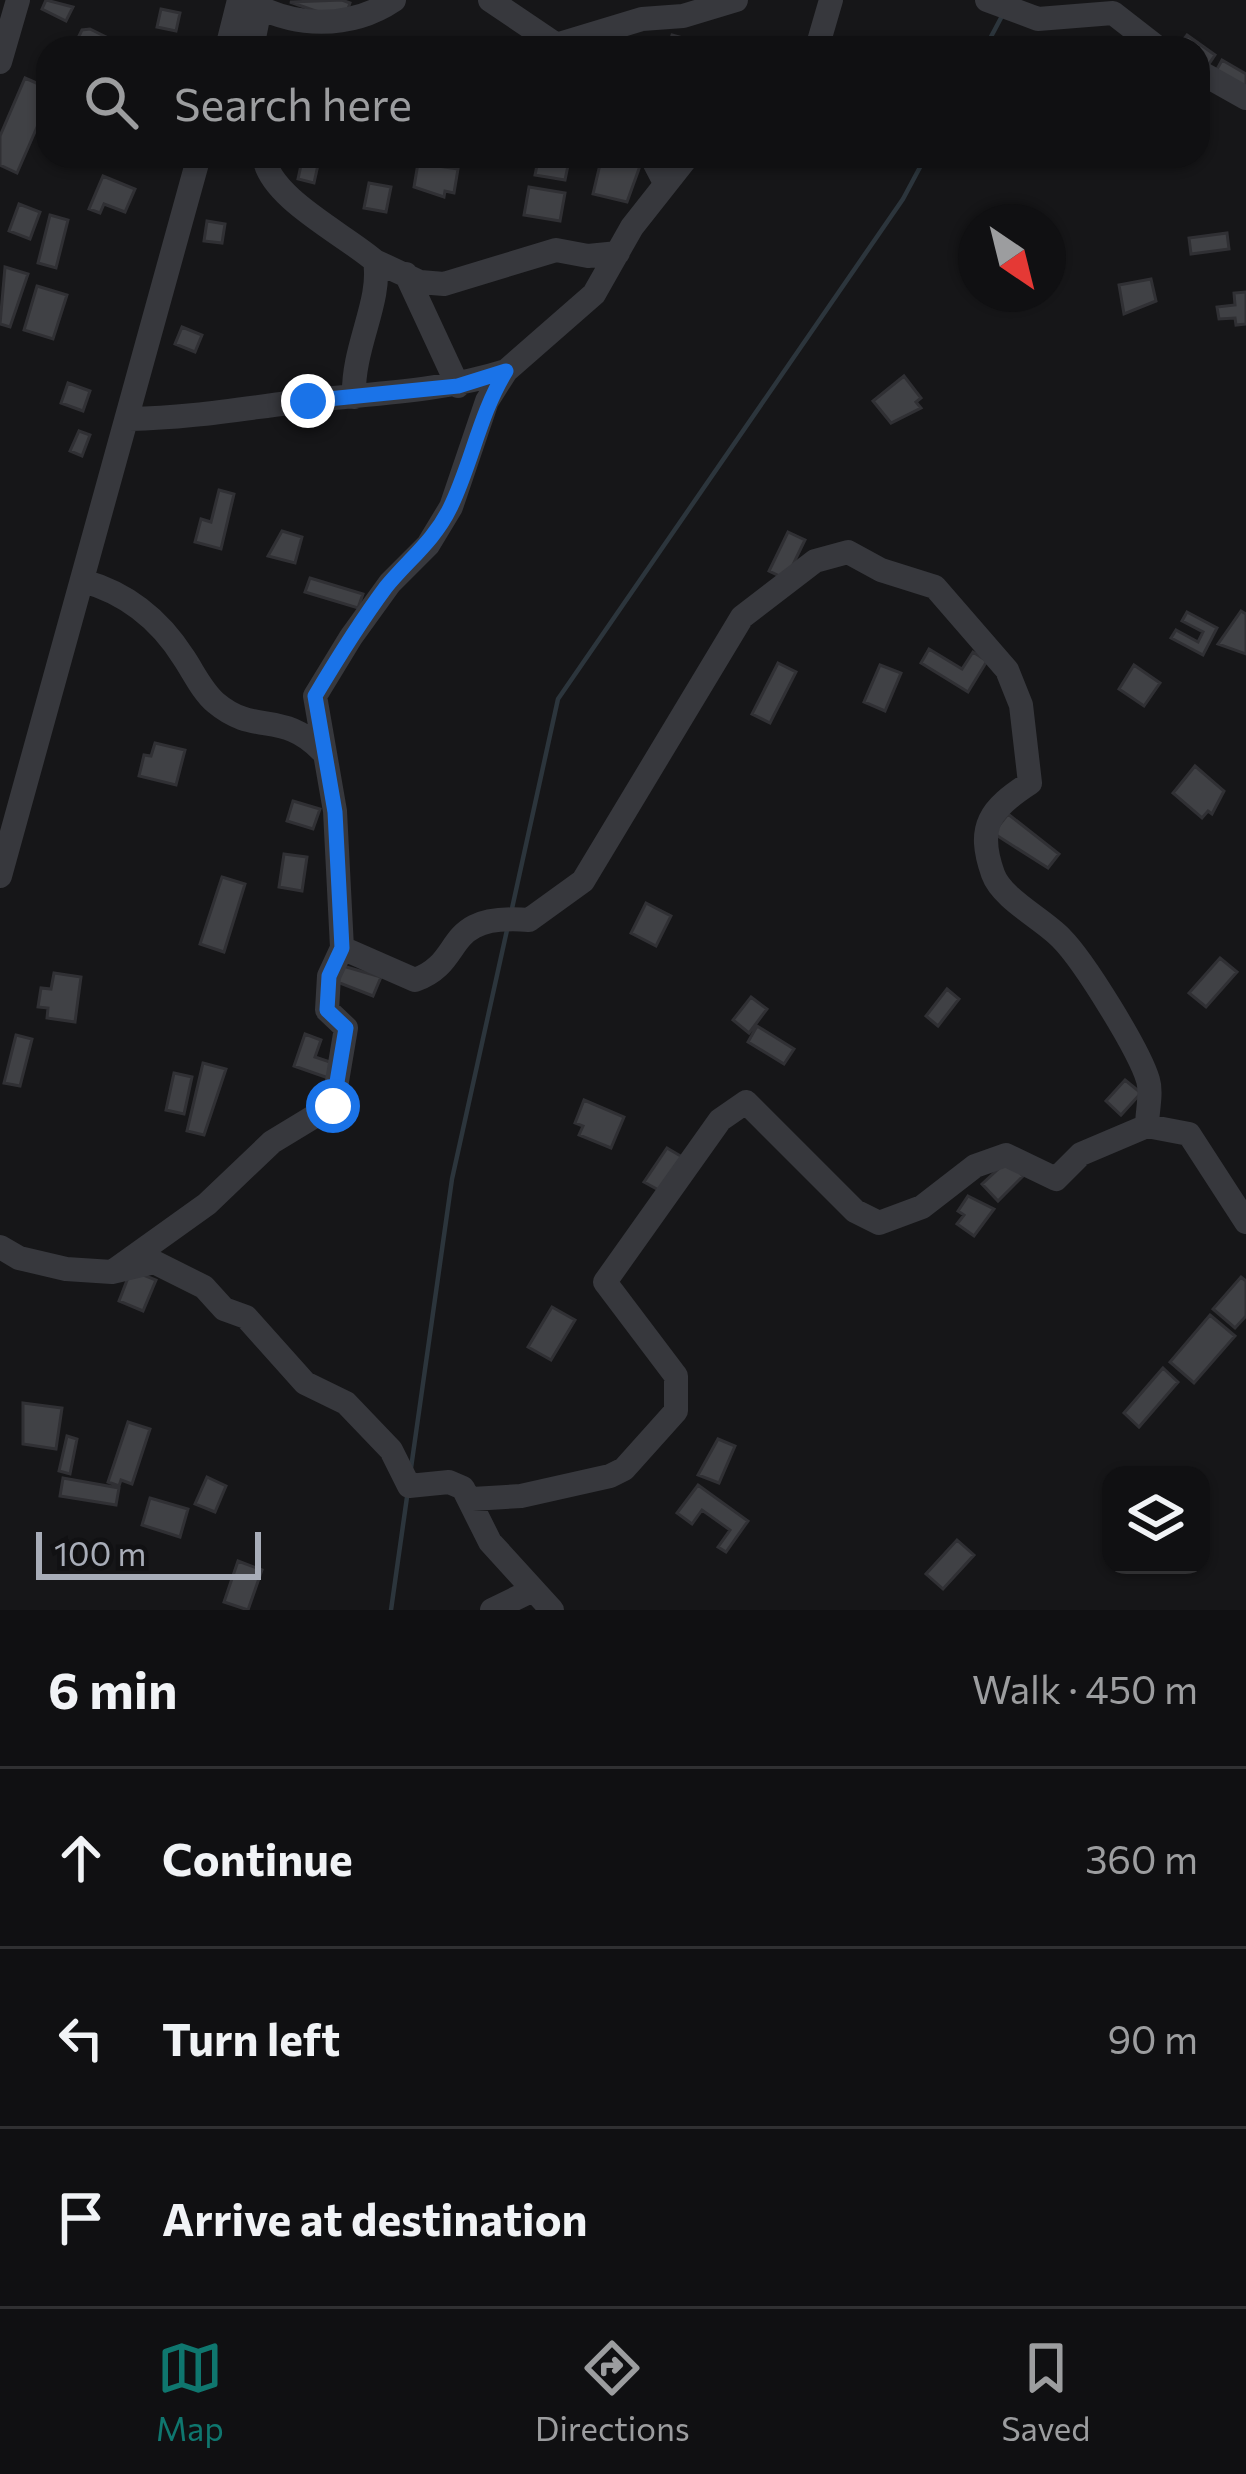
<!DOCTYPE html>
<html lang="en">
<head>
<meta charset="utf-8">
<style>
	:root { --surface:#101012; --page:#1e1e20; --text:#f1f3f6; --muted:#9c9d9f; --line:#303032; --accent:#0f766e }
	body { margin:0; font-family:Commissioner,sans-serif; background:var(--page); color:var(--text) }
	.controls { position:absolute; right:36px; bottom:36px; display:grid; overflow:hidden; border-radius:24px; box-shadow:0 3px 9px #0004 }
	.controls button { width:108px; height:108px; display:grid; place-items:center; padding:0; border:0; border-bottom:3px solid var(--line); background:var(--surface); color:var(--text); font:60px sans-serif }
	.compass { position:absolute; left:958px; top:204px; width:108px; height:108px; border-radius:50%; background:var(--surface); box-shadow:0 3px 9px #0004; rotate:145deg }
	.scale { position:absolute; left:36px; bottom:30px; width:225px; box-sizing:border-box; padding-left:12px; border:6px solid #a8adb8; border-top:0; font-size:33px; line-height:42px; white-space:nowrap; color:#a8adb8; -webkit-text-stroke:9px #111113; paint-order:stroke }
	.stop { position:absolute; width:36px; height:36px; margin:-27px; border:9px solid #1a73e8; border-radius:50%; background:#fff }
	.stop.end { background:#1a73e8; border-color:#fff; box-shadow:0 3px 12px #0008 }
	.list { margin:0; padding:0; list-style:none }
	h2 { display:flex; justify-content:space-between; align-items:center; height:156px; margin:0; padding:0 48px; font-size:51px }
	h2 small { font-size:39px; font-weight:400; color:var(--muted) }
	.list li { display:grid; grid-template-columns:78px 1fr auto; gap:36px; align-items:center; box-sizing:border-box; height:180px; padding:0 48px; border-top:3px solid var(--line) }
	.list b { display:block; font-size:45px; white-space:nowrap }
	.list em { font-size:39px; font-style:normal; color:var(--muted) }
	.icon { flex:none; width:66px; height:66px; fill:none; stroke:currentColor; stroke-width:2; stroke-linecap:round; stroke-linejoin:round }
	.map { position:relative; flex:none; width:1246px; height:1610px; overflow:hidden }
	.search { position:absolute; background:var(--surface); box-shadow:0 3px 9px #0004; left:36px; right:36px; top:36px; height:132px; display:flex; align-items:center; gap:30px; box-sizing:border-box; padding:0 42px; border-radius:36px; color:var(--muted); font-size:45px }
	.sheet { height:696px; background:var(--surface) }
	nav { display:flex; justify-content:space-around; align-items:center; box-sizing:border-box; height:168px; border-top:3px solid var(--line); background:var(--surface); font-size:33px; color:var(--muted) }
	nav a { display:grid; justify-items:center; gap:6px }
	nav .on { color:var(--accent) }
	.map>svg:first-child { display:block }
</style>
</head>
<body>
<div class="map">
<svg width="1246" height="1610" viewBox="0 0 1246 1610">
	<rect width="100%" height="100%" fill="#161618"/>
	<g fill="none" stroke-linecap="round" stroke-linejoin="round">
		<path stroke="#2c353c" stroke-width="4.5" d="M985,48L1002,16
			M511,913L558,699L903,199L926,156
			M411,1468L452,1179L507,930
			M391,1610L407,1497"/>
	</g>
	<path fill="#404145" stroke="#303034" stroke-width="3" d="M46,0L73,7L66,21L42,9Z
		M342,0L350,3L344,21L290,2Z
		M161,9L180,13L176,31L157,27Z
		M90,29L112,40L108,48H73L82,30Z
		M672,35L694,41L692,48H668Z
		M1187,35L1215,55L1207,67L1198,61V48L1178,47Z
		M1222,60L1246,74V91L1215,73Z
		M25,78L48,88V102L17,173L0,165V136Z
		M303,156H320L314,183L298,179Z
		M539,156H570L565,180L535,175Z
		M602,156H630L628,163L640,166L627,202L593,194Z
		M418,163L458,169L454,193L445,191L444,197L414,187Z
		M103,176L135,189L125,212L104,204L100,213L89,209Z
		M369,183L391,187L386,212L364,208Z
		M529,187L565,193L560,221L524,215Z
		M19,204L40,212L30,239L9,231Z
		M50,215L68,220L56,268L38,263Z
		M207,221L225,224L222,243L204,241Z
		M1227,233L1229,249L1191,254L1189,238Z
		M5,267L28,274L10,327L0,324Z
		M1151,279L1156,301L1124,314L1119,285Z
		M37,286L67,295L53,339L24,330Z
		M1246,292V324L1236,325L1235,318L1219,319L1217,307L1235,305L1234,293Z
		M182,327L202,335L195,352L175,344Z
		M904,376L921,398L916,402L921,408L891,423L873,401Z
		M68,383L90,391L83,411L61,403Z
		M79,431L90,435L82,456L70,451Z
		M219,490L234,494L221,549L195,542L201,519L211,522Z
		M282,531L302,537L295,563L268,556Z
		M788,532L805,540L786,579L769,571Z
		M310,578L363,594L358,608L305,592Z
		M1241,611L1246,614V654L1218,644Z
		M1187,612L1217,628L1203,655L1171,638L1176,630L1198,642L1203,632L1182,621Z
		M929,649L962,669L973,652L987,661L968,692L921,663Z
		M778,663L796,672L770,723L752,714Z
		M880,665L901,673L885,711L864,702Z
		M1134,665L1160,683L1144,706L1119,689Z
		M155,743L185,750L176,785L139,776L144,755L151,756Z
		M1195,766L1224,791L1212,814L1208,811L1202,818L1173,793Z
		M293,801L320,809L313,829L287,821Z
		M1008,814L1059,854L1048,868L993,833Z
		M284,854L307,857L302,891L279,887Z
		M222,877L245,884L224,952L200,944Z
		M646,903L671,916L656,946L631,933Z
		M1220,958L1237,972L1206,1007L1189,993Z
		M343,966L381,977L373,996L337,982Z
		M54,973L81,977L75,1022L47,1018L48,1008L38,1007L41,988L51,989Z
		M947,989L959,999L938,1026L926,1016Z
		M751,997L767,1009L749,1033L733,1020Z
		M757,1026L794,1049L784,1064L748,1042Z
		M305,1034L321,1040L315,1057L339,1065L334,1080L294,1066Z
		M16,1035L32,1039L20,1086L4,1083Z
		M203,1063L226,1069L204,1135L187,1131Z
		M174,1073L192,1077L184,1114L166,1110Z
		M1125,1080L1141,1093L1121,1115L1106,1101Z
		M584,1100L624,1117L611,1148L579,1135L583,1126L575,1123Z
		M667,1148L684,1158L664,1193L644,1182Z
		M1008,1160L1023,1176L998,1201L982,1184Z
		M968,1196L994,1209L974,1236L957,1224L964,1215L958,1211Z
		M131,1270L156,1280L143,1311L119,1301Z
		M1241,1277L1246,1281V1316L1235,1328L1213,1309Z
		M552,1307L575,1320L551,1360L528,1347Z
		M1210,1315L1235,1336L1194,1383L1170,1362Z
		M1163,1368L1178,1382L1139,1427L1124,1413Z
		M23,1403L62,1408L56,1449L23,1444Z
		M128,1422L150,1429L132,1484L121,1480L119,1486L108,1482Z
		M67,1436L77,1439L70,1474L59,1471Z
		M718,1439L735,1446L719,1483L698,1475Z
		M207,1477L226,1486L215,1512L195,1504Z
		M63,1478L119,1488L116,1505L60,1496Z
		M698,1485L748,1521L726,1552L718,1547L730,1530L702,1510L692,1524L677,1513Z
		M150,1498L188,1509L180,1537L142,1525Z
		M957,1540L974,1555L943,1589L926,1574Z
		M238,1561L262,1570L248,1610L224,1602Z"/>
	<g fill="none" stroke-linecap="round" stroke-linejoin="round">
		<path stroke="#37383d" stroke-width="24" d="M247,0C292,29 351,29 394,0
			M490,0L561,48
			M987,0L1038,19L1113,13L1158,48
			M556,45L642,19L683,16L736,0
			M227,48L239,0
			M252,48L260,8
			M817,48L831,0
			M0,62L18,0
			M1198,71L1246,98
			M264,156C268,197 344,234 375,261C382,302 352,347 354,397
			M651,156L664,181
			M375,261L420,282L444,284L556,250L588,256L618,253
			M406,274L458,386
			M130,419C193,418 251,407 314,400C380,393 443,391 506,371
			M83,581C127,593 160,620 184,658C194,673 202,691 216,703C255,736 283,710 322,751
			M0,876L199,156
			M342,948L415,980C468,961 439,913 529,920L583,881L742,617L815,561L848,552L881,570L935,587L1007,670L1021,705L1030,783C990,809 976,826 993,874C1002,899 1043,919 1061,938C1084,961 1139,1050 1148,1080C1152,1093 1147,1112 1147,1126L1189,1134L1246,1222
			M0,1247L19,1258L66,1269L112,1272L154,1262L204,1287L224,1309L246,1317L305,1383L346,1403L391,1450L409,1486L449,1482L463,1488L490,1542L552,1610
			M112,1272L207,1204L272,1142L333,1105L346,1028L327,1010L329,976L342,948L335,811L315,696L351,637L390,583L428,545L451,507L487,401L506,371L594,294L632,227L688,156
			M472,1499L521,1496L610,1476L624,1469L676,1411V1376L605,1282L720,1120L746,1102L855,1211L879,1223L922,1207L975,1166L1006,1155L1056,1179L1081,1154L1147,1126
			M492,1610L531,1591"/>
	</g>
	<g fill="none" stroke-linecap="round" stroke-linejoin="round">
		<path stroke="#1a73e8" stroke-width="15" d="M308,401L458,386L506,371C479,415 472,463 450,508C434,541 408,560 386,587C360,622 337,659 315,696L335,812L342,948L329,976L327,1010L346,1028L333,1106"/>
	</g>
</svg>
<div class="controls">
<button><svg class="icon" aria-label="layers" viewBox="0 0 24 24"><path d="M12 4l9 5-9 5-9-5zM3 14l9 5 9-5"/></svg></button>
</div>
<svg class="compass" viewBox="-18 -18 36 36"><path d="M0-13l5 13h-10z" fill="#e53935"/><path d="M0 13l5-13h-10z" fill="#9c9d9f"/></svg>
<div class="scale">100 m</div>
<div class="stop" style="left:333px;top:1106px"></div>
<div class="stop end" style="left:308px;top:401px"></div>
<div class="search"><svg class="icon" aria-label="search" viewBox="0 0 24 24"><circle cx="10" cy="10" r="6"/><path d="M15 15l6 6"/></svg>Search here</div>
</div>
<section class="sheet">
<h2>6 min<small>Walk · 450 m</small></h2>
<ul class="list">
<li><svg class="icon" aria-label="ahead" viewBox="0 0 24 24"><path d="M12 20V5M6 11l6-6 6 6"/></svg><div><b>Continue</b></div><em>360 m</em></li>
<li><svg class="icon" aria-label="left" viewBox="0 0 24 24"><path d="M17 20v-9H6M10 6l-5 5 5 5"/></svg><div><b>Turn left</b></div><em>90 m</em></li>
<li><svg class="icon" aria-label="arrive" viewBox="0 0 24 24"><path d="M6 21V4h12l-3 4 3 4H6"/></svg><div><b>Arrive at destination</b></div></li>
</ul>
</section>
<nav>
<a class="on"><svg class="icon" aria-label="map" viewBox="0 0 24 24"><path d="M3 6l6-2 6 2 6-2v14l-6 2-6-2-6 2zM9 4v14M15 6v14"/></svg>Map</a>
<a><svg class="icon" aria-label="directions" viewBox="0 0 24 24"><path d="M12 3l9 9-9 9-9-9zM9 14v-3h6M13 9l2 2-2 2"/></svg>Directions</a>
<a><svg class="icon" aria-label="saved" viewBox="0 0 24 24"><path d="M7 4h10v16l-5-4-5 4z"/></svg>Saved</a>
</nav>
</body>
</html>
